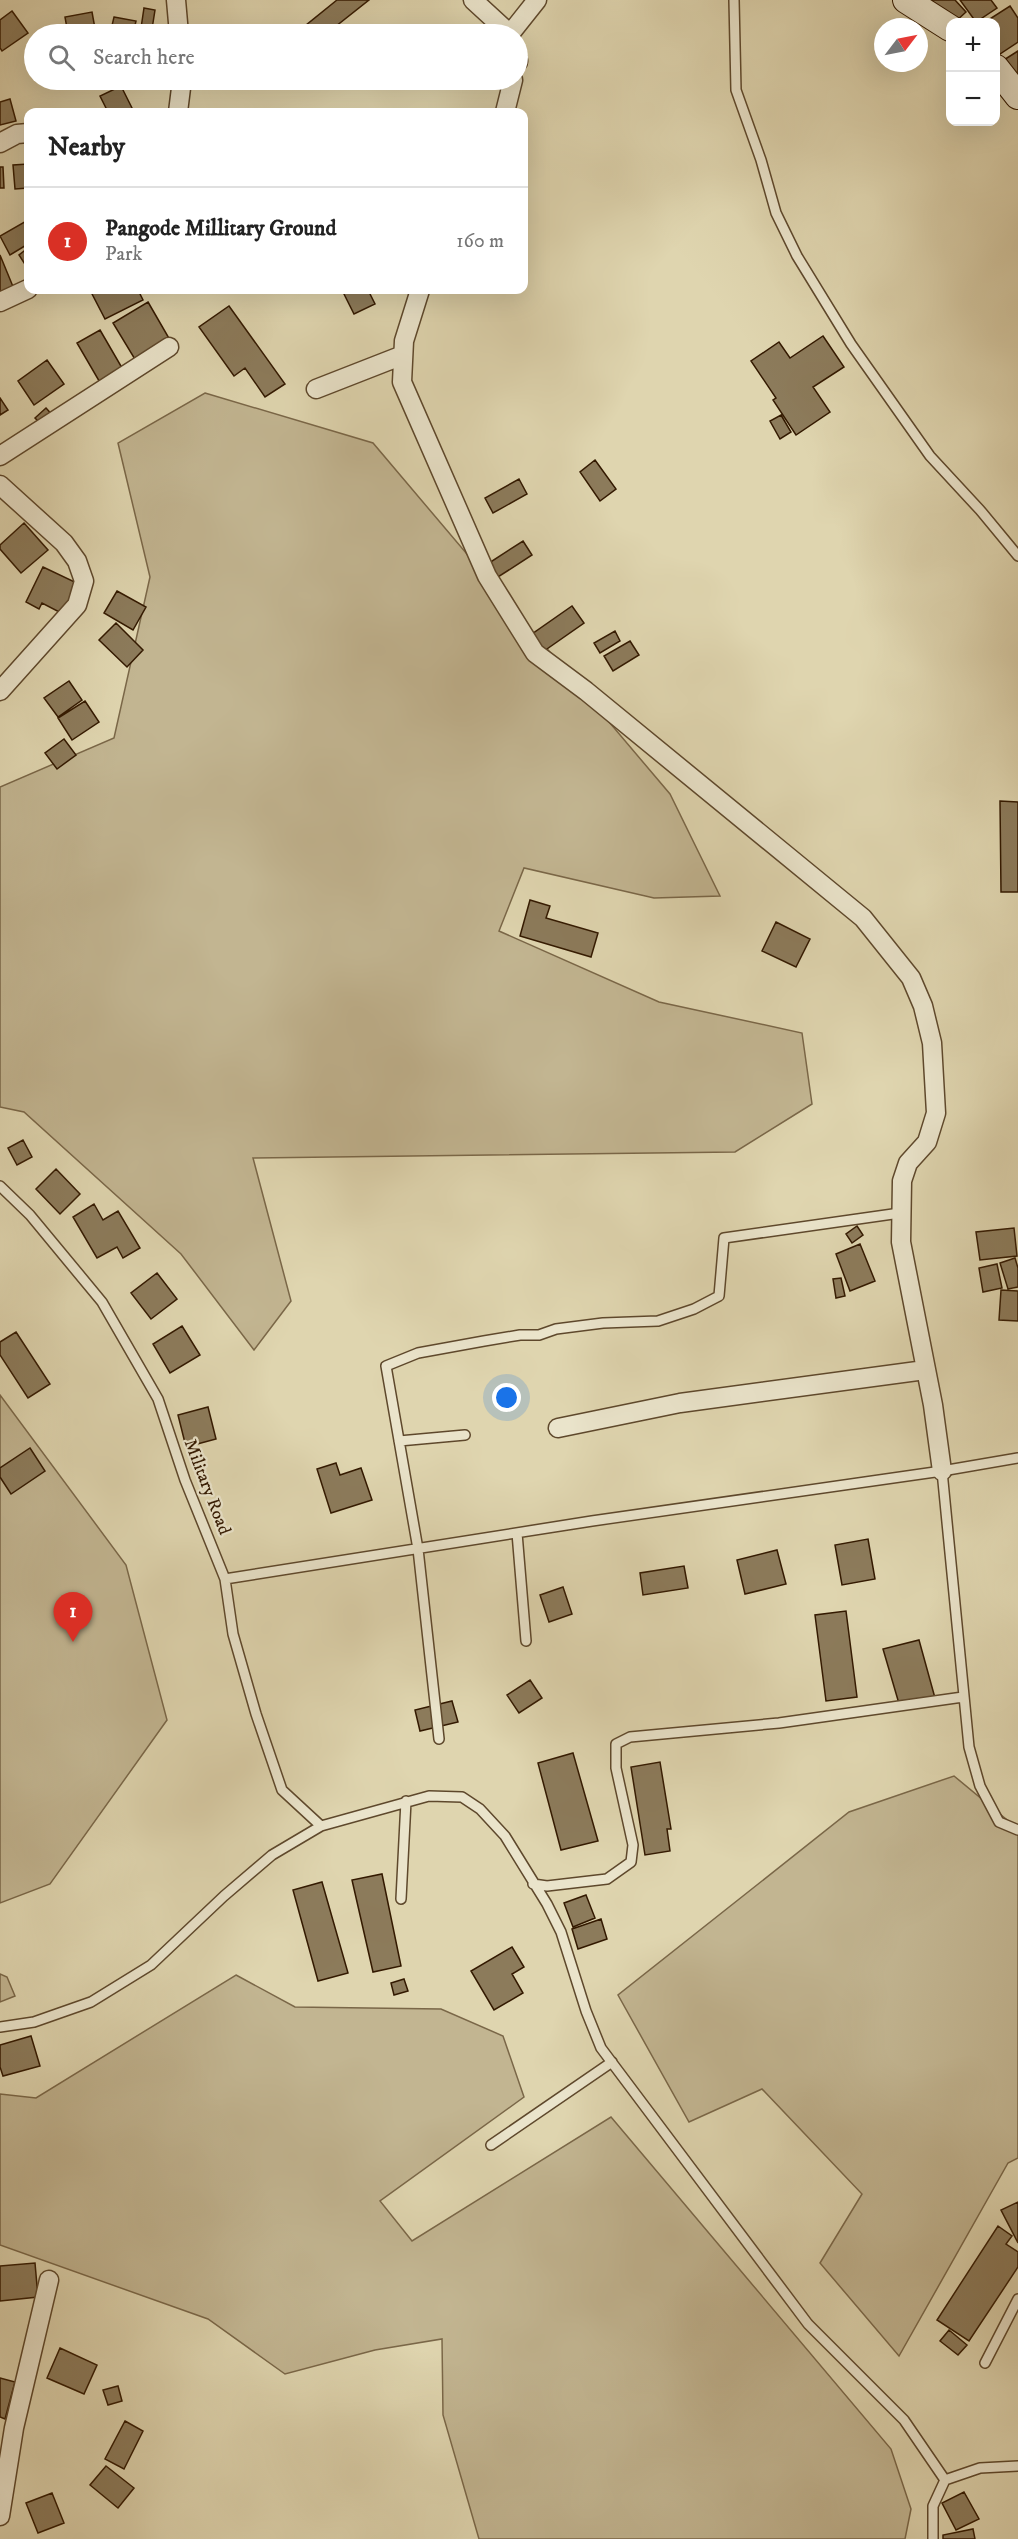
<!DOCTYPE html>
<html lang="en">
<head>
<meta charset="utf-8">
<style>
	:root { --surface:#fff; --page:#f2f2f2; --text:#222; --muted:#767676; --line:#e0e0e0; --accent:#d93025 }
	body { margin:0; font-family:"IM FELL DW Pica",serif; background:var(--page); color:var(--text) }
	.controls { position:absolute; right:18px; top:18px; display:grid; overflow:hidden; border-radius:12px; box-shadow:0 6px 24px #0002 }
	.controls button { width:54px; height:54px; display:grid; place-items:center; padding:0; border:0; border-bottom:2px solid var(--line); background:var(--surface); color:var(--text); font:30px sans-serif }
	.compass { position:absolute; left:874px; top:18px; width:54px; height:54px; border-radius:50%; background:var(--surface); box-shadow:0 6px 24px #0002; rotate:58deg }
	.you { position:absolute; left:507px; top:1398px; width:21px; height:21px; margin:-15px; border:4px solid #fff; border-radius:50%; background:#1a73e8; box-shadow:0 0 0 9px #1a73e833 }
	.badge { display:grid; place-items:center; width:39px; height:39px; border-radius:50%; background:var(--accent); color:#fff; font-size:20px; font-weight:700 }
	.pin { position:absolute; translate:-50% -50px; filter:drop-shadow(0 2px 3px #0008) }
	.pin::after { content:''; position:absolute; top:32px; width:21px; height:18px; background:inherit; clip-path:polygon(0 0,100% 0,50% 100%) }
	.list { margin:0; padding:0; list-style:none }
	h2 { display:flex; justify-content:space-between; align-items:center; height:78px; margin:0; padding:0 24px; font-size:26px }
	h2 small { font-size:20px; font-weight:400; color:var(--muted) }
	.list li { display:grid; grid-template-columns:39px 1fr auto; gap:18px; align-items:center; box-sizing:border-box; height:108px; padding:0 24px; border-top:2px solid var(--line) }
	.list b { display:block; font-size:22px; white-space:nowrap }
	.list p { margin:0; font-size:20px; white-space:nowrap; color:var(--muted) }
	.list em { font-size:20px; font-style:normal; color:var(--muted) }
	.icon { flex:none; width:33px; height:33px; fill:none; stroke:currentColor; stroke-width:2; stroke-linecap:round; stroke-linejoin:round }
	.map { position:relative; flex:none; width:1018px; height:2539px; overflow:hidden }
	.search { position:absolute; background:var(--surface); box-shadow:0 6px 24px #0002; left:24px; top:24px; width:504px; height:66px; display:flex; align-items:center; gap:15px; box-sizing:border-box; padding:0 21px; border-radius:33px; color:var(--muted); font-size:22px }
	.panel { position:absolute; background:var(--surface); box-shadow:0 6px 24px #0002; left:24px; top:108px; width:504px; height:186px; border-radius:12px }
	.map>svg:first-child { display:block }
</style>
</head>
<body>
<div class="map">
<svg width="1018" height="2539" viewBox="0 0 1018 2539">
	<rect width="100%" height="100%" fill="#dfd5af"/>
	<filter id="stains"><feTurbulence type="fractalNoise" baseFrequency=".00333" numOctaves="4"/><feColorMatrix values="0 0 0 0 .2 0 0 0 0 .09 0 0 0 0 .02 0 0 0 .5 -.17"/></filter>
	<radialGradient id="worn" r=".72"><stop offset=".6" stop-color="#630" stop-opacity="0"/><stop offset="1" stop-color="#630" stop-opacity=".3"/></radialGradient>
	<path fill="#c2b591" stroke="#7a6748" stroke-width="1.5" d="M205,393L373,443L670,794L720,896L654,898L524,868L499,931L659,1002L802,1033L812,1104L735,1152L253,1158L291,1301L254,1350L181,1254L24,1112L0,1107V787L114,738L150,577L118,443Z
		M0,1395L126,1565L167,1720L50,1884L0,1903Z
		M954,1776L1018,1829V2158L1008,2163L899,2356L820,2263L862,2194L762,2089L689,2122L618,1995L849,1812Z
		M0,1974L7,1977L15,1996L0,2002Z
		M236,1975L295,2007L441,2009L503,2036L524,2097L380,2201L412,2241L611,2117L891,2449L911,2509L905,2539H479L443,2415L442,2339L375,2350L285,2374L208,2319L0,2245V2094L36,2098Z"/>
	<path fill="#8c7b5b" stroke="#331900" stroke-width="1.5" d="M337,0H369L326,34H303L300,30Z
		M931,0H955L966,12L955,22H951Z
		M960,0H991L997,8L976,22Z
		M1010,6L1018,18V42L1000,54L996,48V22H985Z
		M144,8L155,10L152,29L141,28Z
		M12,11L28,33L2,51L0,48V20Z
		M92,12L96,34H68L65,17Z
		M114,17L136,21L133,34H110Z
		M1018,51V92L999,63Z
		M121,86L134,112H108L100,96Z
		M10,99L16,121L0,125V102Z
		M28,164V188L15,189L13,165Z
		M0,167H3L4,188H0Z
		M28,220V244L10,255L0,236Z
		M28,248V269L19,255Z
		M0,255L14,289L0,295Z
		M90,290H138L143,300L105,319Z
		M342,290H368L375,304L354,314Z
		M148,302L170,340L136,361L113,323Z
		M229,306L285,384L265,397L245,368L234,376L199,327Z
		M100,330L125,373L102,386L77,343Z
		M823,336L844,367L813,387L830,412L796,435L773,400L776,398L751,361L779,342L790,358Z
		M47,360L64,384L34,405L18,381Z
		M0,398L8,410L0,415Z
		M46,408L55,418L45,428L35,418Z
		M781,415L791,432L780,439L770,421Z
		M595,460L616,489L600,501L580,472Z
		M519,479L527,494L493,513L485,498Z
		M24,523L48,550L21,573L0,549V545Z
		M523,541L532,555L498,577L489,563Z
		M43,567L79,584L65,615L42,603L39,609L26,602Z
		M117,591L146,607L133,630L104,613Z
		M572,606L584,623L544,651L532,634Z
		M116,623L143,650L127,667L99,640Z
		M615,631L620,641L600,653L594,643Z
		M630,641L639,655L613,671L604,656Z
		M69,681L82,700L58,717L44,698Z
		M85,701L99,722L72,740L58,718Z
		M64,739L76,755L57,769L45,753Z
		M1000,801L1018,802V892H1001Z
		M530,900L550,906L546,918L598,933L591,957L520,936Z
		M776,922L810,939L796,967L762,951Z
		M23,1140L32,1157L17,1165L8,1148Z
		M56,1169L80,1194L60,1214L36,1189Z
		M94,1204L103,1220L118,1211L140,1248L123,1258L117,1247L97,1258L73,1217Z
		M857,1226L863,1235L852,1243L846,1234Z
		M1014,1228L1017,1256L980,1260L976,1232Z
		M860,1244L875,1281L850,1291L836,1254Z
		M1015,1258L1018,1268V1287L1008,1289L1000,1263Z
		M997,1264L1002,1288L983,1292L979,1268Z
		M157,1273L177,1299L151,1319L131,1293Z
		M841,1278L845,1296L836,1298L833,1279Z
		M1001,1290L1018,1291V1321L999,1320Z
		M182,1326L200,1355L170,1373L153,1344Z
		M16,1332L50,1384L28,1398L0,1355V1342Z
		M208,1407L216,1439L186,1447L178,1415Z
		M30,1448L45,1471L11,1494L0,1477V1468Z
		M336,1463L340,1475L361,1468L372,1500L331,1513L317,1469Z
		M868,1539L875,1579L842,1585L835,1545Z
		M777,1550L786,1584L745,1594L737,1560Z
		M684,1566L688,1588L643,1595L640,1573Z
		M563,1587L572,1614L549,1622L540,1595Z
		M846,1611L857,1697L826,1701L815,1615Z
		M919,1640L935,1698L900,1707L883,1649Z
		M530,1680L542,1698L519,1713L507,1695Z
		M452,1701L458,1722L420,1731L415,1710Z
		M573,1753L598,1841L561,1850L538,1763Z
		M660,1762L671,1829H667L670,1851L645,1855L631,1767Z
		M382,1874L401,1966L373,1972L352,1880Z
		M322,1882L348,1973L318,1981L293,1890Z
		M586,1895L595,1918L573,1927L564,1903Z
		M601,1919L607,1939L578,1949L572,1929Z
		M512,1947L524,1967L512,1974L523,1993L494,2010L471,1971Z
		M404,1979L408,1991L394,1995L391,1983Z
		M31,2036L40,2066L3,2076L0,2067V2045Z
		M1018,2202V2243L1001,2210Z
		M998,2226L1012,2236L1006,2244L1018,2252V2267L969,2341L937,2320Z
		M35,2263L38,2297L0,2301V2266Z
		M949,2330L967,2345L958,2355L940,2341Z
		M60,2348L97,2365L84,2394L47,2378Z
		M0,2378L15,2382L5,2419L0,2417Z
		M118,2386L122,2401L108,2405L103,2390Z
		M125,2421L143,2431L124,2469L105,2459Z
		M106,2466L134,2488L118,2508L90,2485Z
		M964,2492L979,2519L956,2530L942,2503Z
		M52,2493L64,2523L38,2533L26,2503Z
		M973,2529L975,2539H943V2535Z"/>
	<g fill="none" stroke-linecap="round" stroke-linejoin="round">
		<defs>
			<path id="service" d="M734,0L736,90L761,160L776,213L797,256L851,344L930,456L980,510L1018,556
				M0,1186L30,1215L102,1302L158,1399L185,1480L225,1579L233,1634L256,1714L282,1790L321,1826
				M399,1441L465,1435
				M942,1471L969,1747L980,1786L999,1822L1018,1830
				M517,1533L526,1641
				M225,1579L592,1521L942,1471L1018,1458
				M439,1739L418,1549L386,1366L418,1353L484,1341L520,1335H539L556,1329L603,1323L658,1321L694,1309L719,1296L724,1238L900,1213
				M533,1884L547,1886L607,1879L631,1862L633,1845L616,1768V1744L630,1737L779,1723L963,1697
				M401,1899L406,1801
				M0,2027L34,2022L91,2002L151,1965L224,1896L272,1855L321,1826L429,1796L462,1797L480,1809L505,1836L547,1904L561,1932L586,2011L601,2048L808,2324L904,2420L945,2480L980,2468L1018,2466
				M491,2145L612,2062
				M985,2363L1018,2299
				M933,2539V2506L945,2480"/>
			<path id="minor" d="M176,0L179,34
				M473,0L510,34
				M510,34L537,0
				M518,60V62
				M178,112L182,80
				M505,112L513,80
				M0,143L17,134L28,133
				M420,290L404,341L402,382L487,576L535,653L586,691L863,918L911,978L923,1006L932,1043L936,1113L927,1142L908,1163L902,1181L901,1242L933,1405L942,1471
				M0,302L28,289
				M316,389L403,355
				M0,456L169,347
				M0,485L64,543L77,561L84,581L77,605L0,691
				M558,1428L680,1403L925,1370
				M0,2516L14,2428L49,2280"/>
			<path id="secondary" d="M906,0L950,28
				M996,68L1018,96"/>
		</defs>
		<use href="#service" stroke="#5e482c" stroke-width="12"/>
		<use href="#minor" stroke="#5e482c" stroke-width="21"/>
		<use href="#secondary" stroke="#331900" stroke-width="28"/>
		<use href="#service" stroke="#eae4cb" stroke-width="9"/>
		<use href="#minor" stroke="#eae4cb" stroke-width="18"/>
		<use href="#secondary" stroke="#eae4cb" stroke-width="26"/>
	</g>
	<g text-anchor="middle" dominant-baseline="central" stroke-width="4.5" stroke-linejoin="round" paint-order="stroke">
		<g font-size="18" fill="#331900" stroke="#eae4cb">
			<text transform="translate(207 1487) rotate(69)">Military Road</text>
		</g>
	</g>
	<rect width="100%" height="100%" filter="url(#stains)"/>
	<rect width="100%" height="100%" fill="url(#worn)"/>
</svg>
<div class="controls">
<button>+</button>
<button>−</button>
</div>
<svg class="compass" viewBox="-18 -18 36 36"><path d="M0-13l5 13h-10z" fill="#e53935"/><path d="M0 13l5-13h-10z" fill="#767676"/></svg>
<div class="you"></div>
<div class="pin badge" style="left:73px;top:1642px">1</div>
<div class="search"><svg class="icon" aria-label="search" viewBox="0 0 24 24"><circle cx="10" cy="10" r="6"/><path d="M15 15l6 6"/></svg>Search here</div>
<section class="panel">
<h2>Nearby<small></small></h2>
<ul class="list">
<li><span class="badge">1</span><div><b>Pangode Millitary Ground</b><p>Park</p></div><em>160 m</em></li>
</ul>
</section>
</div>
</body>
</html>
